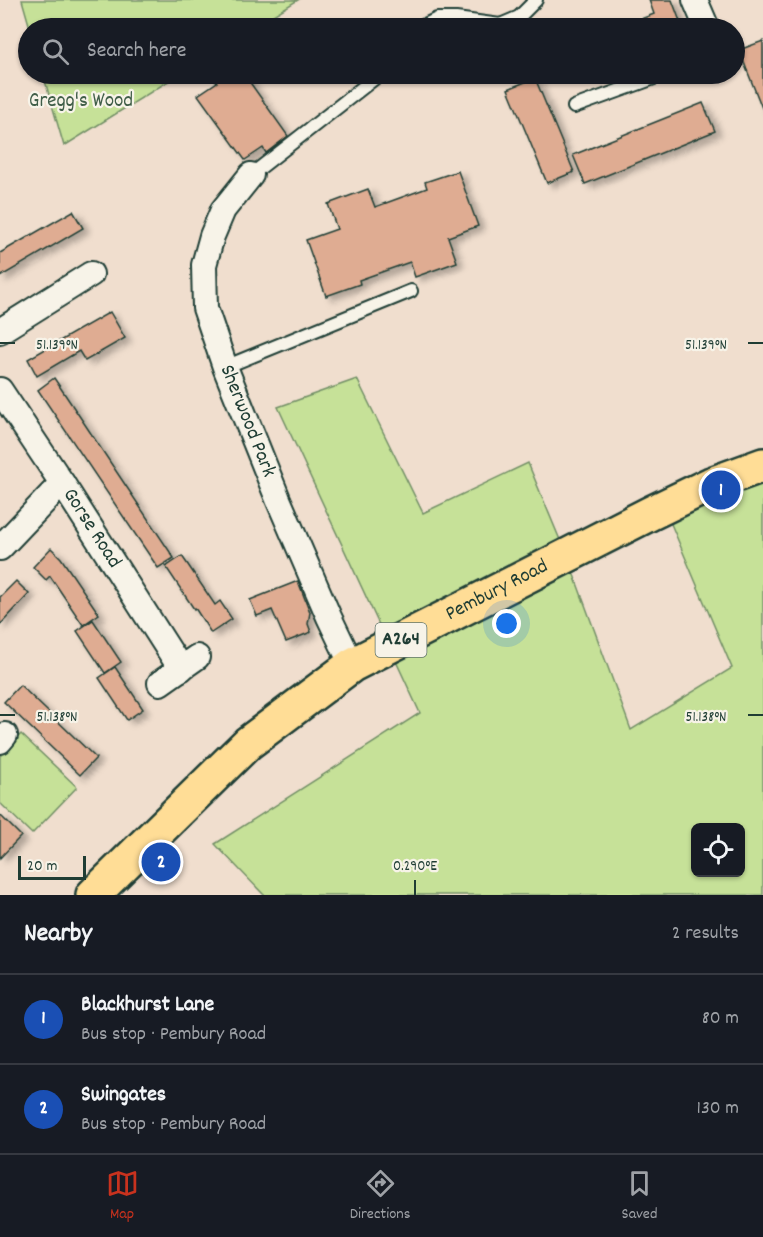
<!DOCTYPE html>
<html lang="en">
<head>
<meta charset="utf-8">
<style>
	:root { --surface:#171b24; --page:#20242c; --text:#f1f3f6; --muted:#9ea1a6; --line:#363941; --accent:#c8321e }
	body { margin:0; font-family:Dekko,sans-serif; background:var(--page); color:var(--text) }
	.controls { position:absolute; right:18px; bottom:18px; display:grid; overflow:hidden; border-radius:9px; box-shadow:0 2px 4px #0004 }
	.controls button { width:54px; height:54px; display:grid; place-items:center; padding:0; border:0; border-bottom:2px solid var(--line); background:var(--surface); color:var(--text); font:30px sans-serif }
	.scale { position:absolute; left:18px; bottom:15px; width:68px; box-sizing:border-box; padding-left:6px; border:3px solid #1f3d34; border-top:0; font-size:16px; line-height:21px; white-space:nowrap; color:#1f3d34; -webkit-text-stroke:4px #f7f3e8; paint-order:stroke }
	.you { position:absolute; left:507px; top:624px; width:21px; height:21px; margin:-15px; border:4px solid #fff; border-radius:50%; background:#1a73e8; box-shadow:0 0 0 9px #1a73e833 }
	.badge { display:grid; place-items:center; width:39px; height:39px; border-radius:50%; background:var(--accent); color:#fff; font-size:20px; font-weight:700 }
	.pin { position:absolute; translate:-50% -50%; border:3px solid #fff; box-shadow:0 2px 6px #0006 }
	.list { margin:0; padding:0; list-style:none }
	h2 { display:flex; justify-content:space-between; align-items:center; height:78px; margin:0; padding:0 24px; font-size:26px }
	h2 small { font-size:20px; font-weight:400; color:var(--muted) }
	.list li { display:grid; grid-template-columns:39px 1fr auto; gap:18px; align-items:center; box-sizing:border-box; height:90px; padding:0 24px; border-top:2px solid var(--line) }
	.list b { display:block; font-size:22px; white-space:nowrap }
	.list p { margin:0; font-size:20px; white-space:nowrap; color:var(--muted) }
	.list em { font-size:20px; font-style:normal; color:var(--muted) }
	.icon { flex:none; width:33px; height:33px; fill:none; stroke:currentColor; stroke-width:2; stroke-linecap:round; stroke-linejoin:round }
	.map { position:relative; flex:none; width:763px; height:895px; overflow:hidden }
	.search { position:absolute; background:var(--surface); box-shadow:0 2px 4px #0004; left:18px; right:18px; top:18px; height:66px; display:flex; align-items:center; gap:15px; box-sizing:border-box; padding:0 21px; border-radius:33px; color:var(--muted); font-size:22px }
	.sheet { height:258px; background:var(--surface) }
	nav { display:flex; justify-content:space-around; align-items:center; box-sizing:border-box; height:84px; border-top:2px solid var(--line); background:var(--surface); font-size:16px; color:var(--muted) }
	nav a { display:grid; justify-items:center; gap:3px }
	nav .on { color:var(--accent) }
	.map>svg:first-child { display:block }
</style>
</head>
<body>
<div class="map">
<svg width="763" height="895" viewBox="0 0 763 895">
	<defs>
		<filter id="shadow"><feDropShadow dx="6" dy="4" stdDeviation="3" flood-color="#0004"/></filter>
	</defs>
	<rect width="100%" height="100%" fill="#f0dece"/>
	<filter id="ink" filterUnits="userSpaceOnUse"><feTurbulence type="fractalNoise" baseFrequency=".0167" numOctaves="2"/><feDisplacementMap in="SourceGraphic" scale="12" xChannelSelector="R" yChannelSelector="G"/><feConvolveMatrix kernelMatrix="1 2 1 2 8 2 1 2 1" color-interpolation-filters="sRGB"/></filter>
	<g filter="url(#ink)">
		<path fill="#c6e198" stroke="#728f66" stroke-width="1.5" fill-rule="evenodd" d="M22,0H298L252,28H30Z
			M43,74H180L64,146Z
			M357,379L423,513L528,463L570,564L631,730L732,668L666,512L763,472V895H264L215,844L420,713L278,407ZM696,828H740V872H696Z
			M21,734L77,787L32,834L0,803V756Z"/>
		<path fill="#dfac92" stroke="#1f3d34" stroke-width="1.5" filter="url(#shadow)" d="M649,0H672L681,24L670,28H620V27L654,14Z
			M763,41V108H762L739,50Z
			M211,74H244L288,136L266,153L263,148L245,160L198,95L217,82Z
			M535,78L574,172L547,183L508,89Z
			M703,103L715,131L585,184L573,155Z
			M458,171L478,226L448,237L457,262L415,277L410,262L359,280L360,284L326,296L306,240L337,229L328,204L368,189L375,207L427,188L425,182Z
			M73,211L83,228L0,277V253Z
			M110,312L125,338L85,361L79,351L37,376L28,359Z
			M54,378L174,558L158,568L38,390Z
			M51,548L61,558L99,614L83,625L50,576L46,580L33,567Z
			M182,556L215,605L220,601L232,619L211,633L195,608L194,609L166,567Z
			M16,581L29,594L0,625V597Z
			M298,581L310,612L308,624L311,632L286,642L272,610L257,616L250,600Z
			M93,620L121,662L105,673L77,631Z
			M115,667L143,709L127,720L99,678Z
			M20,685L96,758L80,775L4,702Z
			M0,815L21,836L0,858Z"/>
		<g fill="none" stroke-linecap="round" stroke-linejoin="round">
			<defs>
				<path id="lane" d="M419,28L437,19H456L500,25L519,17L536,0
					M574,107L665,74
					M251,175L380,74
					M225,367L411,291"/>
				<g id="street">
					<path d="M695,0L707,28"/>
					<path id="s1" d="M251,175L223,210L212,236L204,265L205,308L225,367L278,499L329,617L352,665"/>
					<path d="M0,331L91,274"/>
					<path id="s2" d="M0,390L62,483L181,669"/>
					<path d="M0,548L62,483"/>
					<path d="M160,683L197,657"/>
					<path d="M0,741L5,735"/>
				</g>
				<g id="primary">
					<path id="s3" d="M93,895L248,743L352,665L651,513L711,484L763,465"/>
				</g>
			</defs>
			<use href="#lane" stroke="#1f3d34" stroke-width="16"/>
			<use href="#street" stroke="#1f3d34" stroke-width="28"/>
			<use href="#primary" stroke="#1f3d34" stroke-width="38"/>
			<use href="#lane" stroke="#f7f3e8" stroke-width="12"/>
			<use href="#street" stroke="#f7f3e8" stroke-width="24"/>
			<use href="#primary" stroke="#ffdd96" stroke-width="33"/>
		</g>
	</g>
	<path fill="none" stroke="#1f3d34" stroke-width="2" d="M0,343H15M748,343H763M0,715H15M748,715H763M415,880V895"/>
	<g text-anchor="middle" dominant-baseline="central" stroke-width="4.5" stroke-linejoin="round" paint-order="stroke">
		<rect fill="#f7f3e8" stroke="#60746a" stroke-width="1.5" x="375.5" y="623" width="51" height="34" rx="4.5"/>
		<g font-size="20" font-weight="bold" fill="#1f3d34">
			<text x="401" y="640">A264</text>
		</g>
		<g font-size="21" fill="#405e48" stroke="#f7f3e8">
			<text x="81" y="102">Gregg's Wood</text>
		</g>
		<g font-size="21" fill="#1f3d34" stroke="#f7f3e8">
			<text stroke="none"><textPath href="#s1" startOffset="267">Sherwood Park</textPath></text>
			<text stroke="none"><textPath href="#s2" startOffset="166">Gorse Road</textPath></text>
			<text stroke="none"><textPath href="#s3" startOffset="510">Pembury Road</textPath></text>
		</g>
	</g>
	<g font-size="15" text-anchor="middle" fill="#1f3d34" stroke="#f7f3e8" stroke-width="4.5" stroke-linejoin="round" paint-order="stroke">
		<text x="57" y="349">51.139°N</text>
		<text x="706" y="349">51.139°N</text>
		<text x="57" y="721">51.138°N</text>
		<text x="706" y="721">51.138°N</text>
		<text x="415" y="870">0.290°E</text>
	</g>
</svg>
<div class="controls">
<button><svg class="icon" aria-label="locate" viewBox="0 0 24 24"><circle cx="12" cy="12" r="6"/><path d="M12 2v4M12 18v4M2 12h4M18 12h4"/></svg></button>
</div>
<div class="scale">20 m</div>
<div class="you"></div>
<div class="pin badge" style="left:721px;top:490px;background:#1a4fb4">1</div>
<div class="pin badge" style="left:161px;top:862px;background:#1a4fb4">2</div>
<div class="search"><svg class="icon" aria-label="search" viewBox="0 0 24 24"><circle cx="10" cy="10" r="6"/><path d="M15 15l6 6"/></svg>Search here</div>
</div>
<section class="sheet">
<h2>Nearby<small>2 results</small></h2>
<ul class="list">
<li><span class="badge" style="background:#1a4fb4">1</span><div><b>Blackhurst Lane</b><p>Bus stop · Pembury Road</p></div><em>80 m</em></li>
<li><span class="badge" style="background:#1a4fb4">2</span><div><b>Swingates</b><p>Bus stop · Pembury Road</p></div><em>130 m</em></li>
</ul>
</section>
<nav>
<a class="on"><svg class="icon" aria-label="map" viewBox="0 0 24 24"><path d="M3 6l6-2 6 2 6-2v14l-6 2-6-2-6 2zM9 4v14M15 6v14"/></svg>Map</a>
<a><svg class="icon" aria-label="directions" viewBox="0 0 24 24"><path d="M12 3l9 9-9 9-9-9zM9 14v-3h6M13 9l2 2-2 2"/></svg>Directions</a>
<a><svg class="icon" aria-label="saved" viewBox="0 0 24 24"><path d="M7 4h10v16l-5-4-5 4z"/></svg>Saved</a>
</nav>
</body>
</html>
